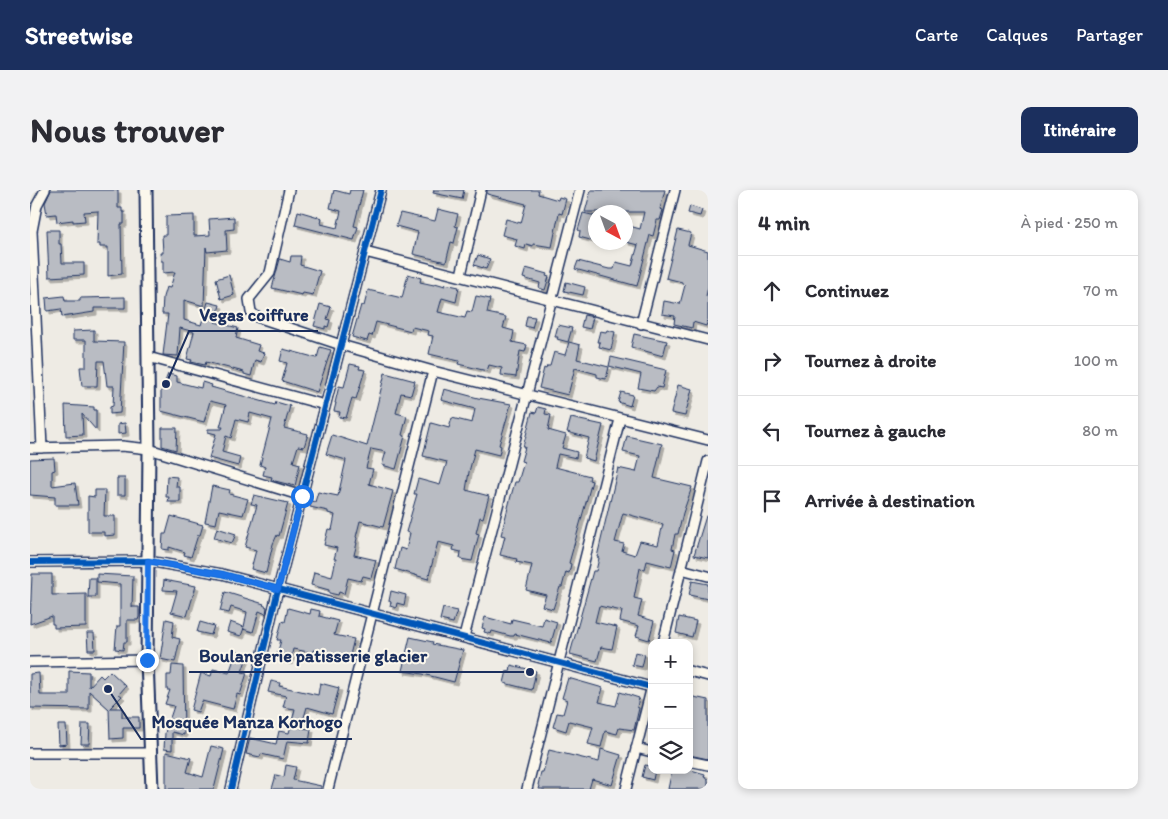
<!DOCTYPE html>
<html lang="fr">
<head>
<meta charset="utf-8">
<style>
	:root { --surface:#fff; --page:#f2f2f3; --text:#2b2b33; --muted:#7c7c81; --line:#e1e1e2; --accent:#1b2f5e }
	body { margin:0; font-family:Itim,sans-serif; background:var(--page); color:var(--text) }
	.controls { position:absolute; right:15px; bottom:15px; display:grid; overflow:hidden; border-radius:10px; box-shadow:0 2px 8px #0003 }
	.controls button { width:45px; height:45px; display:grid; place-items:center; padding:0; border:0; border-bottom:1px solid var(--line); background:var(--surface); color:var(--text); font:25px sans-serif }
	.compass { position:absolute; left:558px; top:15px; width:45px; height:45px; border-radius:50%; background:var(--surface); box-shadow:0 2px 8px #0003; rotate:139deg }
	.stop { position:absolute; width:15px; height:15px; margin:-11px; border:4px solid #1a73e8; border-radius:50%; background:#fff }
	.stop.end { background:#1a73e8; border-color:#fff; box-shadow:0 1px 5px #0008 }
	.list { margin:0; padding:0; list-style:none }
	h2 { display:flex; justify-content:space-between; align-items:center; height:65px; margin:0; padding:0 20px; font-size:21px }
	h2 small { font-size:16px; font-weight:400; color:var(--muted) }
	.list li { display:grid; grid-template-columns:32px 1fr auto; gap:15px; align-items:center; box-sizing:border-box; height:70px; padding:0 20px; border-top:1px solid var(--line) }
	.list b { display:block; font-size:19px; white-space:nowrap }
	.list em { font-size:16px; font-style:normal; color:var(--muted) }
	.icon { flex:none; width:28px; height:28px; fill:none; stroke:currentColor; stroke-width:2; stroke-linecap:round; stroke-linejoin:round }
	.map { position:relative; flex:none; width:678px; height:599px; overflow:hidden; border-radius:10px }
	header { display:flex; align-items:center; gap:30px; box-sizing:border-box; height:70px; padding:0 25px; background:var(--accent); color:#fff }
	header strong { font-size:24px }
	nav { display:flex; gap:28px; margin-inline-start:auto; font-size:18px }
	.intro { display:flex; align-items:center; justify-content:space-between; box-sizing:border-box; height:120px; padding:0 30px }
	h1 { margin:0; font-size:35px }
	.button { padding:12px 22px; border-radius:10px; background:var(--accent); color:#fff; font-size:18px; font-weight:700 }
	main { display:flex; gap:30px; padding:0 30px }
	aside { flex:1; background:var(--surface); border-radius:10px; box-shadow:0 2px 8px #0003 }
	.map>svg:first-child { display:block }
</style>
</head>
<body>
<header>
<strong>Streetwise</strong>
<nav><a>Carte</a><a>Calques</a><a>Partager</a></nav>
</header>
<div class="intro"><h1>Nous trouver</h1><a class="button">Itinéraire</a></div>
<main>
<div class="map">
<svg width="678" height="599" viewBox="0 0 678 599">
	<defs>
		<filter id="shadow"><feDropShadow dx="3" dy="3" stdDeviation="0" flood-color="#0004"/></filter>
	</defs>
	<rect width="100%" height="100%" fill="#eeebe4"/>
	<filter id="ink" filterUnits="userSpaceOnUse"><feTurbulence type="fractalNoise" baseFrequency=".02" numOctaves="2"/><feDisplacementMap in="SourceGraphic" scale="10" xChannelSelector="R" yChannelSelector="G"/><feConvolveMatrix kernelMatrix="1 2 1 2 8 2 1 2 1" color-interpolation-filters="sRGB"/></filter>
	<g filter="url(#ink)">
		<path fill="#b9bcc3" stroke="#1b2f5e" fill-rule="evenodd" filter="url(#shadow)" d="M21,0H88V18H92V22H94V34H91L92,84L78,86V57H70V54H67L68,21L54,22L55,31L43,32V30L27,32L26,24L17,25L15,13Z
			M304,0L319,4L320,0H333L324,36L328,37L324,50L265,35L268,21L292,28L291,34L307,38L311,21L300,18Z
			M404,0H434L432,9L403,3Z
			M457,0H509L508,4L528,10L529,7L536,9L532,24L529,23L522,57L503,54V56L496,54L495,59L485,56L487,49L472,45L476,29L491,33L496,14L457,4Z
			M561,0H635L630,19L633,20L630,30H627L623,46L620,45L607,96L545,79L548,71L579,79H584L586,72L602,76L608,55L596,52V35L610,39L614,22H555Z
			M660,16L672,20L670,26L658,23Z
			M408,19L428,24L425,36L428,37L424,53L421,52L416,72L383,64L388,42L366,36L370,23L405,31Z
			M553,23L566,26L564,51L549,47L550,41L548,40Z
			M164,25V46L180,45L179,29L204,27V39L196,40L197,60L177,62L176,57L174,116L154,110V130L171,135L178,112L190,115L185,132L208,138L206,148L229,155L227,161L234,163L231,172L225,170L221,186L214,184V182L191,176L176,172L175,175L161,172L162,170L157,169L164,142L150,138L148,166L133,165L138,124H132L133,107L136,97L140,98L145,82L133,83V71H131L130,63H133L132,45H136V26Z
			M17,40H29V54H31L32,73H54V85L19,87Z
			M648,40L661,43L658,55L678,61V97L676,106H678V130L676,136L663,132L662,138L644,134L645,126L632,124L634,111L650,114L655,95L652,94V92L636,88Z
			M448,65L460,69L456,79L444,75Z
			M261,66H271L270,75L290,81L283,105L273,103L272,105L242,98L250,69L260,72Z
			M496,78L517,84L516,86L519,87L515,100L509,98L510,93L493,88Z
			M378,84L391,88L390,92L404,95L405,93L415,96V94L429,97L426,112L412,108L408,122L435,128L437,121L442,122L446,106L460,109L457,123L476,127L473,138L484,141L482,152L497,155L495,162L490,161L486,187L471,185L472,178L459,175L457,181L428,174L429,171L399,164L403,146L398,145L399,141L382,137L381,141L346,132L342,146L339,145L337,151L322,147L331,115L334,116L338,100L372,108Z
			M199,85L204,105L191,109L186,89Z
			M536,92L555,97L553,105L534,101Z
			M34,106L35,111H50V108L95,107V118H64V122L32,127L31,119L17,121L16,108Z
			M290,114L301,117L297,129L300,130L298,137L295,136V139L284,136Z
			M554,125L563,127L560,139L551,137Z
			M497,126L505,127L502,138L495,136Z
			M528,135L542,138L538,152L527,149L528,147H525Z
			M64,140V151L94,152L90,223L80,224V217L83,216L84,196H77L74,171H68L67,196H52L50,177H56V150H43V141Z
			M577,140L585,142L581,160L569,157L570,152H567L570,141L576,142Z
			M604,144L637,151L633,166L601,157Z
			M539,152L550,155L547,169L579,177L576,189L567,187V184L545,178L538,205L509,198L514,178L516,179L517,176H520L524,162L535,165Z
			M290,157L301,160L287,202L252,191L257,173L250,171L253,159L287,168Z
			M581,167L636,180L632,198L627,197L624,201L608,198L611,184L579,176Z
			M320,174L330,176L329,179L335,180L326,209L322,208L316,228L309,227L310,222L304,221L306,213H305L309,196L314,197Z
			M355,183L385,191L381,205L371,203L366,223L377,226L372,245L375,246L366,279L352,275L356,262L341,259L336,278L343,279L339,294L363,301L353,337L330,331L326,347L327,348L326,353H327L324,365L346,370L341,388L333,386L331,391L318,388L314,404L309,402L308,405L299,403V400L281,395L284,382L302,387L306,369H304L307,358L294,355L298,339L302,340L305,325L298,323V321L280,317L282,311L285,312L288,302L308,306L316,270L296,264L302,245L337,256Z
			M138,184L147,186V192L171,198L172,192L182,195L181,197L245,215L246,212L260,216L254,238L278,244L274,257L268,256L263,272L270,274L265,296L241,290L242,287L233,285L235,277L230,275L242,229L220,223L218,232L206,229L201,248L196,246L192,262L210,267L208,276L179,268L186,244L178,242V239H192L193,237H190L196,215L180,211L174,232L131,221V202Z
			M648,195L662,199L655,226L641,223Z
			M414,199L448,208L481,214L469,255L471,256L469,265L445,259L439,282L436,300L459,306L453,328L450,327L446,343L449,344L442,371L430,369L431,362L423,360L424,356L408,352L398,389L365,379L370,358L376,360L380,343L376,342L387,304H384L388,289L410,295L417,272L393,266L401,233L419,238L422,228L442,233L445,219L411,210Z
			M591,202L603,205L600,216L588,212Z
			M35,215L64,217V220H66V240L52,224L53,245L36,246Z
			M508,217L516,219L515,224L521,225L518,240L536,245L532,258L547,262L546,268L528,264L525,277L560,286L559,290L562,291L539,373L541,374L539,383L536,382L532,397H530L523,419L512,416L516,405L496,400L502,375L486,372L487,369L470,365L475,346L471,345L481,306L485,292H488L494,272L491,271L495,257H493L502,222L506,223Z
			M541,228L573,235L564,271L554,268L559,248L537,242Z
			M95,233L96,243L88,244V234Z
			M132,238H147L146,260L132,256Z
			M597,246L632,254L624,288L662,297L653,323L648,344H645L642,359L645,360L641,377L617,371L615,379L610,378L604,408L612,410L608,426L624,431L619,450L606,446L609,436L590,431L592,421L569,416L565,432L587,437L582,459L571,457L567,471L540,464L563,381H566L569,368L567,367L588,278L606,282L610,266L593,262ZM593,323L633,334L628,355L610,351L605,365L592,361L594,354L585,352Z
			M24,268L25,280L22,281V296L45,293L48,315H25V307L0,305V269Z
			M137,286L147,287L146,297H150V312H138L139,307H136Z
			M87,288H95V305H87Z
			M182,296L200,300L199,304L218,309L213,325L189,320L186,334L175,332Z
			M65,300H75L74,326H85V345L74,346V342H58V306L65,307Z
			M224,305L258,313L249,346L247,345L243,354L236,383L221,379L226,360L215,357L227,315L221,314Z
			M141,326L173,335L170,345H168L161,367L154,365L155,362L139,357V360L132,359L133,344H136Z
			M676,326L678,327V368L664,365Z
			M187,338L206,344L202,353L184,348Z
			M2,384H22V405L56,404V437L24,438V434H22V426L0,434Z
			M67,384L103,386L102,417H109V427L108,430H97V452H94L93,460L85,459L87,436H90V394L67,392Z
			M59,388H66V407H58Z
			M134,390L166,396L157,426L141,422L147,401L133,400Z
			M662,391L678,394V409L659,405Z
			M361,401L376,405L374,415L367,413L366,418L360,416L361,412L359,411Z
			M195,402L234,414L233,415L237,417L236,424L229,421L223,442L213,439L214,438L211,446L197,442L200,432L214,437L217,422L201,417L199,423L190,421Z
			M258,418L280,424L281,419L290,421L289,426L308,431L304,445L324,449L319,469L283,460V463L263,459L260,472L246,469L251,450H247L252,431L255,432Z
			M413,418L427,421L423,433L410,430Z
			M455,427L481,434L482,429L512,436L514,428L527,432L521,453L485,444L484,446H480L462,441L461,444L454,442L455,439L452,438Z
			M649,427L666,431L662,447L646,443Z
			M136,429L144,431L142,447L150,449L145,472L130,469Z
			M170,432L184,436L181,445L167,442Z
			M57,443H64L65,460H58Z
			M380,447L403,452L402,454L433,460L424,492L393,484L372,481Z
			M207,461L218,464L212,482L217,483L210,505L207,504L203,519L172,511L168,522L161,520L171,483L181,486L183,479L199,483Z
			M605,462L615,464L612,477L602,475Z
			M142,475L153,476L154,545L142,542V560L134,559L135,543L144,516L135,514L140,500H137V485H141Z
			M481,475L506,481L502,500L474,493L477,481L480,482Z
			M39,481L59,482V497L70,485L73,488L80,481L96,496L89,504L92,506L80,518H92V527H109V538H93V548L80,549L79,519L59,501V519L0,518V484L9,483L10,505H39Z
			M538,488L573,498L569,512L586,516L590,502L609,508L607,517L609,518L604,540L589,538L587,544L575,541L571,557L558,554L563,537L539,531L536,541L523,537L527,523L533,524L537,510L532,508Z
			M241,491L250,493L249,496L288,505L290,493L309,498L302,524L277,517L271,538L281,539L279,553L257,551L253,569L231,564L230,567L216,564L220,548L246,554L249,541L259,543L265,519L253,517L256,506L238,502Z
			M659,506L678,510V569L659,565V520L661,513H659Z
			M52,534H60L59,554H51Z
			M28,535H36L37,554L29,555Z
			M181,556L194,559L184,599H136V562L161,568L157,582L173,587Z
			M571,559L591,565L582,595L562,589L559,599H509L510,596L508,595L511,582H513L519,560L569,572Z
			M256,575L266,577L263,590L291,596V599H242L246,585L254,587Z
			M615,575L622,576V580H625L623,590L612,587Z
			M642,580H661L675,584L674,587L678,589V599H638Z"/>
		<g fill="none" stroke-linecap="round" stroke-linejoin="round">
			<defs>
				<path id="minor" d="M259,0L240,83L219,109L221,122L227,127L311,155L403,181L678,250
					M335,62L678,150
					M431,85L451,0
					M611,134L645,0
					M118,167L295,215
					M0,258L92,256L119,259L272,306
					M12,258L2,41L7,15L15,0
					M0,372L118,371L192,384L621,497
					M651,379L678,386
					M434,447L550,0
					M633,453L678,271
					M0,472L117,470
					M659,481L678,486
					M606,558L622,562
					M0,563H121
					M659,571L678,575
					M201,599L248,399L351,0
					M298,599L403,181
					M497,599L590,229
					M596,599L622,496"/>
				<path id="tertiary" d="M116,0L119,259L117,470L122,599"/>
			</defs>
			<use href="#minor" stroke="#1b2f5e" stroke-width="12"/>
			<use href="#tertiary" stroke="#1b2f5e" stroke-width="15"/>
			<use href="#minor" stroke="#fbf7ec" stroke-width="9"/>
			<use href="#tertiary" stroke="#fbf7ec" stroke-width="11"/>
			<defs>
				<path id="cycleway" d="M0,372L118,371L192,384L621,497
					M201,599L248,399L351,0"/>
			</defs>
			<use href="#cycleway" stroke="#fbf7ec" stroke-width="9"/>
			<use href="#cycleway" stroke="#0057b8" stroke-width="6"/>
		</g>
	</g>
	<g fill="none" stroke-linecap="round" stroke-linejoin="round" filter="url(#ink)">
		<path stroke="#1a73e8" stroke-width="6" d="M117,470L118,371L192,384L248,399L272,306"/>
	</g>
	<path fill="none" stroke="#1b2f5e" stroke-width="2" d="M136 194L159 141H288M500 482L408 482H159M78 499L111 549H322"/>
	<g fill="#1b2f5e" stroke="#fbf7ec" stroke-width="2">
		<circle cx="136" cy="194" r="5"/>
		<circle cx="500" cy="482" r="5"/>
		<circle cx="78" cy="499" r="5"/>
	</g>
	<g font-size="18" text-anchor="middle" font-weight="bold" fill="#1b2f5e" stroke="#fbf7ec" stroke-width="4" stroke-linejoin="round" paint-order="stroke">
		<text x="224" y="131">Vegas coiffure</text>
		<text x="283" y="472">Boulangerie patisserie glacier</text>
		<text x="217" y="538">Mosquée Manza Korhogo</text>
	</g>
</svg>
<div class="controls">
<button>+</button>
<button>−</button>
<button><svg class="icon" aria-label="layers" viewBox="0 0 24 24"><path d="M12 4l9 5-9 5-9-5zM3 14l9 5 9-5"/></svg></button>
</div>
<svg class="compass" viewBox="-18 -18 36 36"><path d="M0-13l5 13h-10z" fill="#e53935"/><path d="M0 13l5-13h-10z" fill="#7c7c81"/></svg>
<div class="stop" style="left:272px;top:306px"></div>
<div class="stop end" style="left:117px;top:470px"></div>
</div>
<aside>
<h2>4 min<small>À pied · 250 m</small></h2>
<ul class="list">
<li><svg class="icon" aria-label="ahead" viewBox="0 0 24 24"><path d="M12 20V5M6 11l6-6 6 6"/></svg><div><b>Continuez</b></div><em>70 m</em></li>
<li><svg class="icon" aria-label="right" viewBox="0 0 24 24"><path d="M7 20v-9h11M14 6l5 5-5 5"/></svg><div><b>Tournez à droite</b></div><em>100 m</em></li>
<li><svg class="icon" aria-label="left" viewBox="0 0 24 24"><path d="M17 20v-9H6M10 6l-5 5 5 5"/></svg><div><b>Tournez à gauche</b></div><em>80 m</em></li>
<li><svg class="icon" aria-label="arrive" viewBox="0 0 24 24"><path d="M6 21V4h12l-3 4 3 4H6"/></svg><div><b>Arrivée à destination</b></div></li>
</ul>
</aside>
</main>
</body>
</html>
